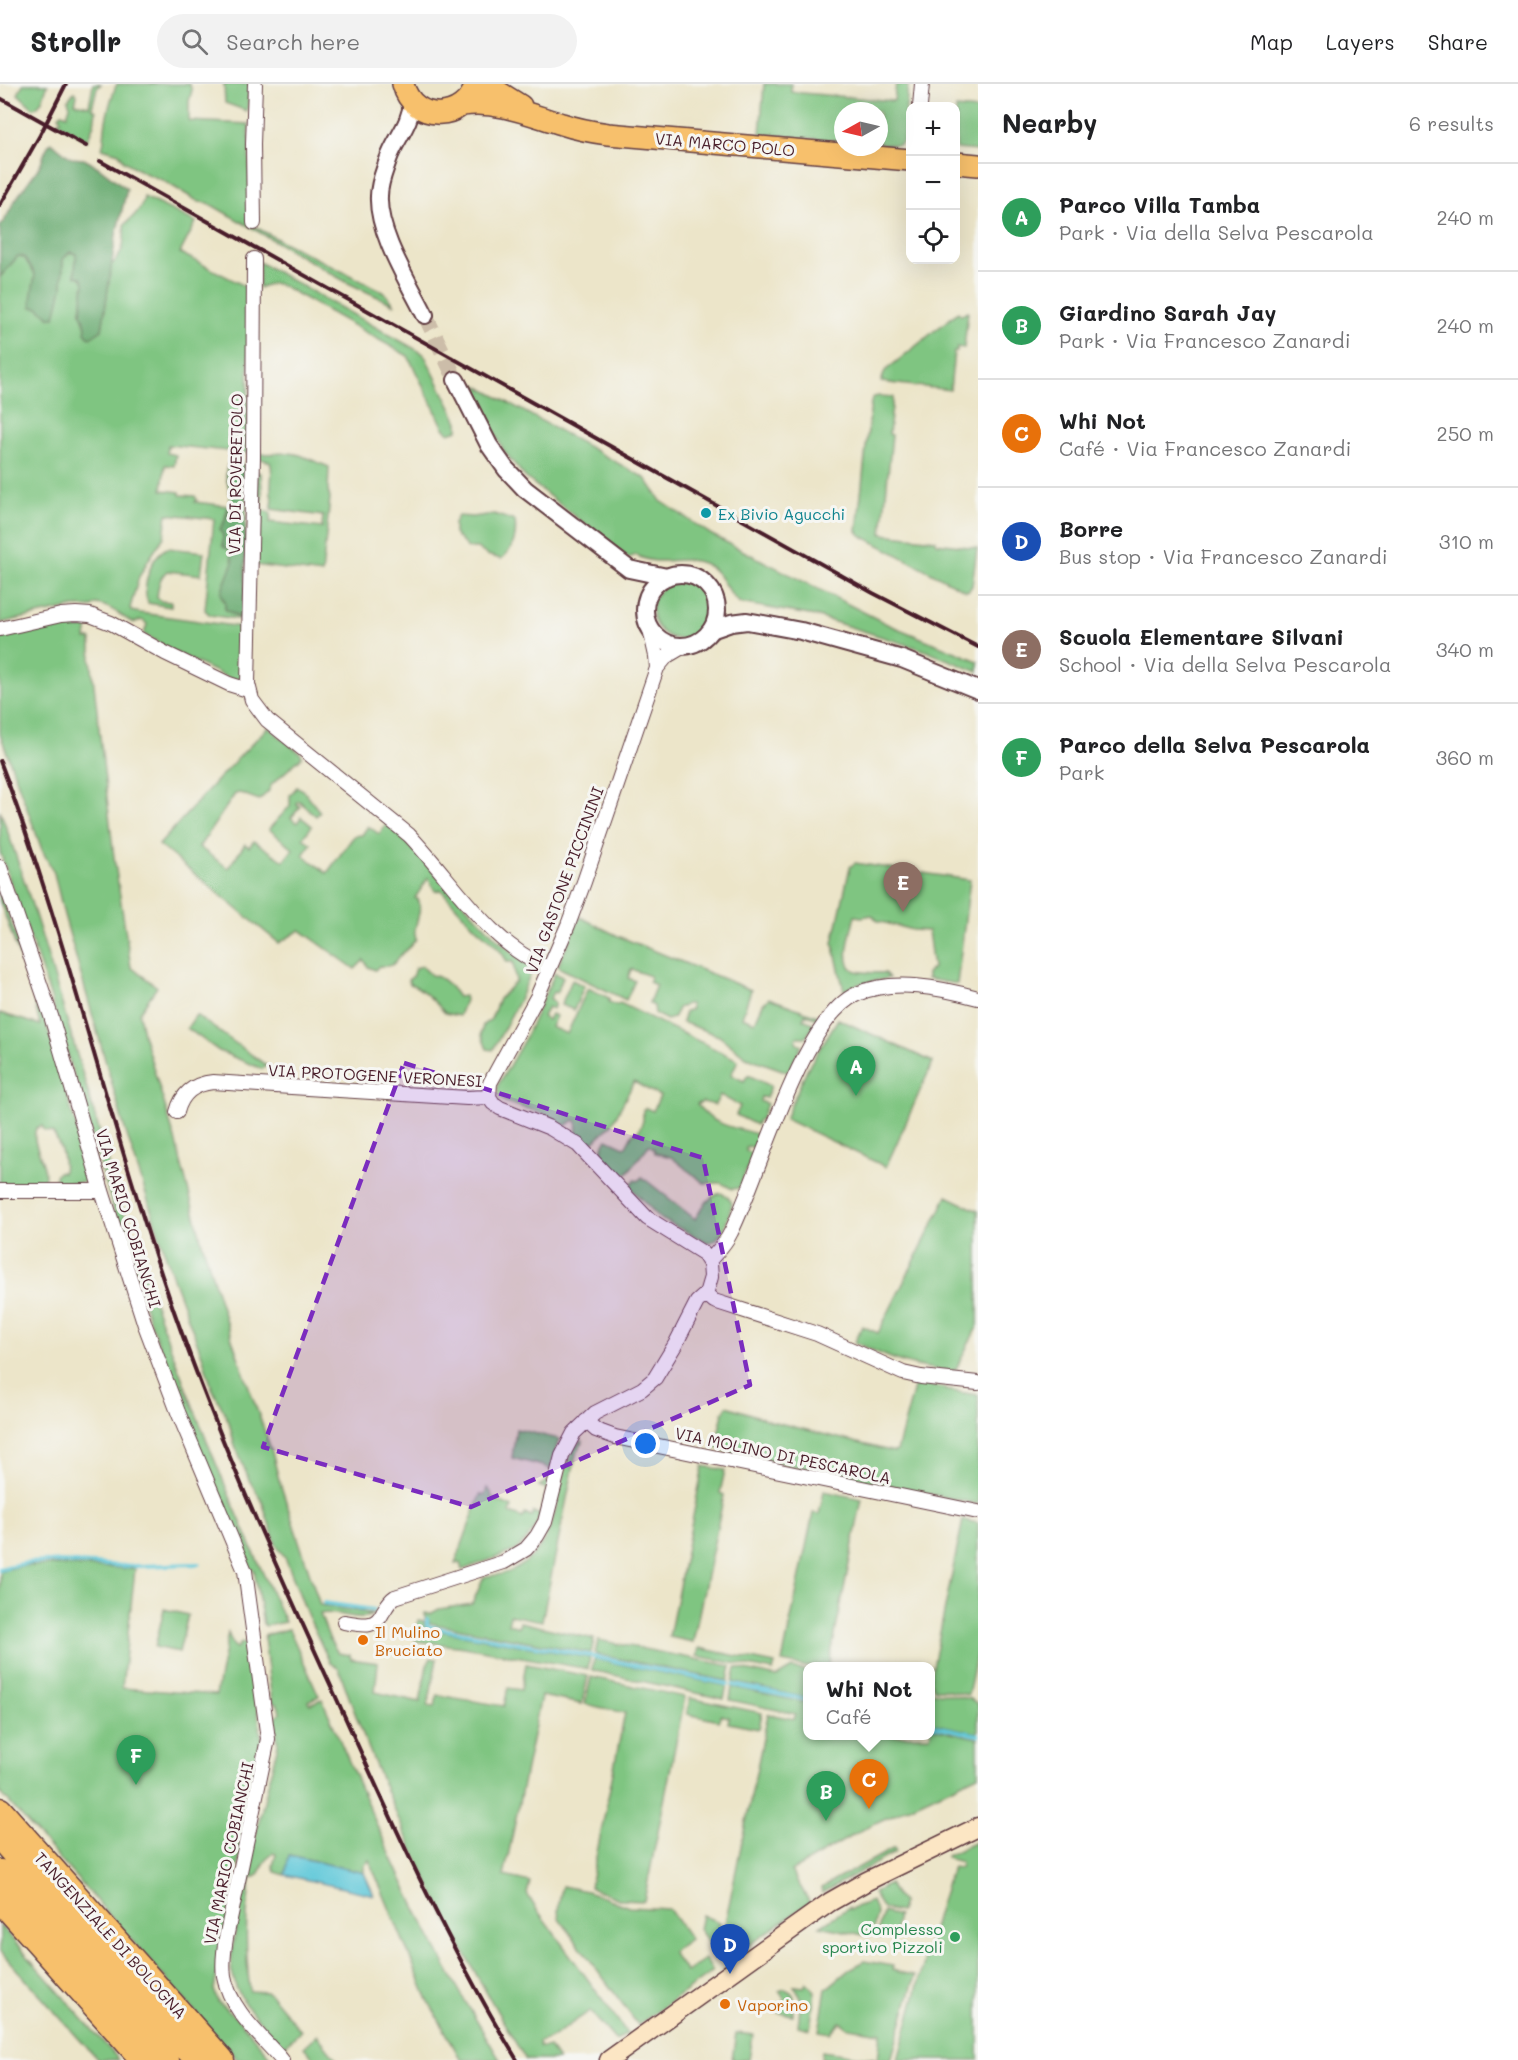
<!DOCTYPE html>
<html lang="en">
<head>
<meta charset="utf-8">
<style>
	:root { --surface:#fff; --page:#f2f2f2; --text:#202124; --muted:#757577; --line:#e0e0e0; --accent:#ea580c }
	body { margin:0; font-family:Mali,sans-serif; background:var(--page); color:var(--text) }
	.controls { position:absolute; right:18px; top:18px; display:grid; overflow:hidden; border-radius:12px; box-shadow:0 6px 24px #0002 }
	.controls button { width:54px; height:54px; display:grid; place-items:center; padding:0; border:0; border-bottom:2px solid var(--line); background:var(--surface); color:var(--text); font:30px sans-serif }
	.compass { position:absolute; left:834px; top:18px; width:54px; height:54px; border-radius:50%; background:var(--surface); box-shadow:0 6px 24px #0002; rotate:262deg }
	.you { position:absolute; left:646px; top:1360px; width:21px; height:21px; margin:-15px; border:4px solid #fff; border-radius:50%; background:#1a73e8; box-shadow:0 0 0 9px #1a73e833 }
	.badge { display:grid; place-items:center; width:39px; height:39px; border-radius:50%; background:var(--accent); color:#fff; font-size:20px; font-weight:700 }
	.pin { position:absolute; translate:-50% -50px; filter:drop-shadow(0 2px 3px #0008) }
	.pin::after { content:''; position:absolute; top:32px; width:21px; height:18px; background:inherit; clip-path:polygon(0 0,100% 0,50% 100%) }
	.popup { position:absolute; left:803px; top:1578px; width:132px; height:78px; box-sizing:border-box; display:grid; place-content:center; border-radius:12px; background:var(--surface); filter:drop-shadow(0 2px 4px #0005); font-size:20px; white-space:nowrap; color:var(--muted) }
	.popup b { font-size:22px; color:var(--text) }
	.popup::after { content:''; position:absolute; left:50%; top:100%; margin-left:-12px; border:12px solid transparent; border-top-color:var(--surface) }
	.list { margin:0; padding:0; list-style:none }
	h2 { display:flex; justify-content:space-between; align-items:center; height:78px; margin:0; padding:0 24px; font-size:26px }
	h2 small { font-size:20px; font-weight:400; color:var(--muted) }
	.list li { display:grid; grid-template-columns:39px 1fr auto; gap:18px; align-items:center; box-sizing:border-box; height:108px; padding:0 24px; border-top:2px solid var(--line) }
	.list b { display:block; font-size:22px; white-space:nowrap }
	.list p { margin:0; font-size:20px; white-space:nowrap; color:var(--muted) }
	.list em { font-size:20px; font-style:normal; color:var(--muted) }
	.icon { flex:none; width:33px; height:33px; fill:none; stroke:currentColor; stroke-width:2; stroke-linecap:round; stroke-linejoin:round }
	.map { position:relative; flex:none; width:978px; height:1976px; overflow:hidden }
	header { display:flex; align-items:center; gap:36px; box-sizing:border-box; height:84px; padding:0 30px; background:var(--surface); border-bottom:2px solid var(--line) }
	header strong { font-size:28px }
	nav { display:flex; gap:33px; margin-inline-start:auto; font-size:21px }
	.search { width:420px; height:54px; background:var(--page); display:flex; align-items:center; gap:15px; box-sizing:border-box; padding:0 21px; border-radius:33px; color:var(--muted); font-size:22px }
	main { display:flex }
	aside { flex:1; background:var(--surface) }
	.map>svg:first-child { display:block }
</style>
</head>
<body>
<header>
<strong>Strollr</strong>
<div class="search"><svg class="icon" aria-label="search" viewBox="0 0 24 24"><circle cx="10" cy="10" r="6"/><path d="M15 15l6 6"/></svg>Search here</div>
<nav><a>Map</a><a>Layers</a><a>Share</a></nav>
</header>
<main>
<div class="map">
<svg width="978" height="1976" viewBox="0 0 978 1976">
	<rect width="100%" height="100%" fill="#f6f6f2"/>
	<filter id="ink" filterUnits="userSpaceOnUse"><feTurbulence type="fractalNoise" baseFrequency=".0167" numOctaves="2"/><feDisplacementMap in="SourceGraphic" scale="12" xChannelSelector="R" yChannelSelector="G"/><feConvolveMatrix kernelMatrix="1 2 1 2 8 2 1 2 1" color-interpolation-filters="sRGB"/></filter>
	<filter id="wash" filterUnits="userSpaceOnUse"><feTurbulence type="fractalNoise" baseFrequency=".008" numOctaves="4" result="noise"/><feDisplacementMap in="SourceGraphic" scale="24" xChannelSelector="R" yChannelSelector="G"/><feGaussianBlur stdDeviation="1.35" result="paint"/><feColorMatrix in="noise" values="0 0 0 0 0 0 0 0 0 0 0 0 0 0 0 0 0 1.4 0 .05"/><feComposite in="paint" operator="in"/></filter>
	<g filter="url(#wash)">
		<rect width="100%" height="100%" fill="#ece5c9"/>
		<path fill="#7fc581" stroke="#647256" stroke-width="1.5" d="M23,0H48C44,8 43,23 33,24L18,10Z
			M93,0H101L97,4L92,24L96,27L94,40L87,57L57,38L61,36L59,32L62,29L67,31L70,22L68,16L74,8L77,11L75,19L89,22Z
			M117,0H189L192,6L189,17V37L249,40L250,140L283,158L384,208L395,221L346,198L208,119L199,118L162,96L142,88L124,77L119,69L102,64C105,56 104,52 105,44C106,33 112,10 117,0Z
			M224,0H250L247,27L225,19Z
			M764,0H791V8L894,17L896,0H908L903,58L898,61L879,60V27H843V57L760,50Z
			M956,24L978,26V67L956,65Z
			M144,113L196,138L180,169L243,201L249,207L248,369L168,361L167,369L176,371L174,382L165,381L162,406L180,408V411L195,412L197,416L195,418L228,422L224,439L220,445L223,452V463L229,465L233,478L222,514L225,518V525L237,533H244L243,536L210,531L205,526L214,435L167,430L164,453L149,475L139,493L130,524L131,527L141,529L241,543L245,548L242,593L233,596L174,568L144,550L147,540L142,536L133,539C120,532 112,522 96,520L92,523H74L0,539V193L18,172L24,173L35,190L39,224L49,233L62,204L63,175L70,168L76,170L75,192L81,193L84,198L81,229L86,243L102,246L111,181C124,170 125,157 124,141C132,134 143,124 144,113Z
			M259,178L424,270L458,338V346L449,349L444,344L408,272L281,201L272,199L259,204Z
			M958,228L961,231L968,228L964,264L957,263V268H954L950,306L881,298L885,287Z
			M467,296L645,394L661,417L712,451L887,540L978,577V588L921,565L815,532L740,519C725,510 724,489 705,480C679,469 661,485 636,471L628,474L525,393L504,367Z
			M879,312L893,313L889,350L892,351L882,450L936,456V459L977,464L972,502L969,506L966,507L860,451L857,447L871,318L874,313Z
			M290,369L300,371L329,383L328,407L330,414L322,490L255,481L257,388L261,389L263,426L271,429L270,438L322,444L323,432L271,425L273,417C267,404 275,391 270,378L258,374V370Z
			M494,430L515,437C517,452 513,466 501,475L487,471L477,464H468L454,450V439L458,432L473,433Z
			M168,464L204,468L201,491L167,487C159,494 158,503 157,514L161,517L171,518V523L148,519C141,503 151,470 168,464Z
			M652 526a29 29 0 1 1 58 0a29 29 0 1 1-58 0Z
			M76,537L88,540L86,555H91V575L114,773L131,883L157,903L139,929L143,950L175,1055L201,1155L228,1244L272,1368L279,1396L320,1521L374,1530C359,1539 337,1526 320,1530L330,1556L338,1569L350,1571L351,1575L378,1579L375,1608L420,1618L427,1581L431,1574L437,1575L428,1622L435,1623L437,1611L504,1622L508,1604L521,1606L526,1580L588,1592L582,1620L541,1612L504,1792L530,1798L527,1810L535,1823L627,1949L616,1957L590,1927L549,1955L538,1958L539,1963H549L558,1976H526C451,1853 386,1721 339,1585L330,1579L307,1530L285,1473L276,1461L262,1417L249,1396L234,1359L229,1338L212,1304L203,1274L173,1194L123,1039L64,831L54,789L42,766L0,650V553L50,539Z
			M268,643L301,670L302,673L272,700L268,708L259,716L240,709L235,710L199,763L228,784L245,760L249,763L254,757L284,777L293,765L269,745L290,722V711L297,703L302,705L320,728L316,732L299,717L296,719L300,723L291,734L297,739L301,733L312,742L303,754L311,760L303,771L327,789L354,752L362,751L368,742L379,750L387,740L398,749L500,858L533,885L518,918L493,966L487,965L481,950L483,941L491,935L499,915L516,897L513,878H507C501,864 487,854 476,844C464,832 452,818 441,806L435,807L428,794L415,814L418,815C424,832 411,841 416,855C412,861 410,863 405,867C393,876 398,884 379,882L375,886L368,883L364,876L355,885L300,846L279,859L159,761L216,697Z
			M0,726C46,854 80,986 120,1116C165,1261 222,1400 285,1538L266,1542L263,1540L254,1486L251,1485L189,1340L146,1227L120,1147L49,908L0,768Z
			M855,779L970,796L957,900L927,895V889L933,884L928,847L912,846L878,837L872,831L862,833L855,832C852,845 839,882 856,887C865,889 876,889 885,889L889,894L858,900L844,907L833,859L850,783Z
			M0,806L50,952L89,1087V1096L87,1098L56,1100L55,1092L58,1088H63C65,1075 60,1059 52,1048L45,1047L42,1042L36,1044C29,1064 54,1083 41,1103H0V929L40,941L33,912L0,817Z
			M580,833L618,852L751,906L742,933L755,938L763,920L769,914L820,933L817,935L805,930L803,935L815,940L806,953H797L796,956L797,960L802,961L788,988L746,973L719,952L682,938L685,928L691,925L690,920H686L682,923H679L673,934L667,936L655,930L654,922L649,919L656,901L649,898L650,892L631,885L628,894L635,897L626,916L562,885L558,882Z
			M422,882L431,891C443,892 451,903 458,913L464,912L465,916L459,932L445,929C438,921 420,902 410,900L408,896L412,893L415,884Z
			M555,889L563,893L557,909L553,908L550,914L555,919L553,925L548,923L543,933L548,936L551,930L556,932L551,943L567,950L588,904L609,914V918L616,921L620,919L738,976L731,991L744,997L748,991L771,1002L766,1014L761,1013L760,1017L767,1020L761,1035L758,1036L756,1041L736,1031L740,1022L720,1011L715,1021L703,1018L697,1020L698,1022C702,1026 704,1028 707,1031C716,1041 744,1046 757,1050L759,1053L755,1064L748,1062L746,1064V1067L753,1070L739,1104L732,1105L721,1099H704L671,1073L655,1069L654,1065L649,1061L628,1088L620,1094L600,1072L603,1062L607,1055L624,1063L626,1062L633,1049L638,1048L643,1037V1026L646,1024L653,1027L660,1012L634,998L612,1040L590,1061C579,1052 575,1053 577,1038L575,1036L565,1042L544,1030L505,1018C498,1014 497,1008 498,1001L524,956Z
			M572,896L584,902L574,926L561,921Z
			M196,931L266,981L267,982L262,985L219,967L187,944Z
			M838,935L933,978L886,1083L785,1035L807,985Z
			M642,1093L695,1135C702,1124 708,1112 721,1109L728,1113L732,1120C728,1132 723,1160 707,1158L661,1135L630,1103V1101L635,1096L638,1097Z
			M947,1112L978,1127V1241L956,1285L952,1287C912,1284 890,1275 855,1258L862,1242L878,1249Z
			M915,1300L945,1304V1306L978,1311V1420L726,1368L715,1363L723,1329L727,1322L771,1337L894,1368L897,1367Z
			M516,1345L559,1355L550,1386L546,1383L512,1374Z
			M581,1357H583L576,1370L542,1537L510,1531L508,1540L519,1543L520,1538L594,1555L591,1569L429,1539V1536L425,1535V1529L430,1530L439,1525L472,1520L484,1493C489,1491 492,1492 497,1491C506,1490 516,1485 523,1480C567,1450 555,1375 581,1357Z
			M703,1382L725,1386L720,1409L724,1411L693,1558L669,1553Z
			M549,1396V1400C541,1428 538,1449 514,1467L462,1486L460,1479L455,1480L480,1411L485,1410L487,1404L491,1408L492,1414L512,1423L510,1429L523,1434L525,1430L531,1433L533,1428L540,1431L547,1405L539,1402Z
			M824,1407L862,1415L829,1580L807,1583L782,1578L813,1429L819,1430Z
			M963,1436L978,1439V1563L968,1611L934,1604L930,1597Z
			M53,1481L135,1485L122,1604L216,1611L228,1549L233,1561L237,1564L242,1558L249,1560L262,1657L214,1905L218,1918L239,1936L273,1976H238L0,1708V1487L21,1482Z
			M164,1525L188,1531L179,1568L155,1563Z
			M418,1536L424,1537L425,1543L429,1545L590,1574L588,1585L464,1563L416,1557L414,1552Z
			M289,1545L319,1612L309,1617L310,1620L322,1615C360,1702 396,1790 441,1873C459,1908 480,1942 500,1976H461L428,1916L369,1776L364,1782V1789L290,1771L285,1791L275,1788L273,1782L276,1770L273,1769C265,1775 262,1786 256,1793H251C245,1832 245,1868 250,1907L266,1908L270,1910L301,1947L283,1963L281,1962L245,1920L236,1903L231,1884L232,1866L245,1794L278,1660L275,1635L280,1628L278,1621L272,1618L264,1554L265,1551Z
			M598,1556L731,1582L728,1597L595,1570Z
			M699,1564L775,1580L773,1587L697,1572Z
			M594,1575L727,1602L724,1615L595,1587L592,1586Z
			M736,1584L777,1593L792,1584L807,1587V1614L733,1598Z
			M591,1593L685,1613L644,1817L621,1816L590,1803L625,1629L585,1620Z
			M732,1603L807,1619L808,1652H930L931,1644L978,1654V1691L869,1742L791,1787L809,1817V1819L728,1876L723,1861L724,1845L768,1630L794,1635L796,1630L730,1616Z
			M931,1607L970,1615L978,1620V1649L931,1639Z
			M690,1614L762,1629L759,1645L728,1639L729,1633L720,1631L719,1637L687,1630Z
			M978,1757V1976H898L937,1830L952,1783L960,1784L961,1778L946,1774V1772Z
			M894,1764L896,1768L822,1809V1804L830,1799Z
			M889,1800L896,1812L903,1818L900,1828L883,1825L873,1809Z
			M562,1802L587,1807L629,1823L669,1825L690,1855L672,1868L686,1888L705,1875L713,1887L638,1941L559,1834L558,1826Z
			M872,1817L877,1829L872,1851L868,1852L820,1842L849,1823L850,1825Z
			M883,1828L898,1832L893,1855L878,1853L877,1851Z
			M702,1831L720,1839L719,1855L721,1876L699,1845Z
			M0,1841L119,1976H98L0,1867Z
			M865,1877L893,1882L892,1886L915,1892L891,1976L821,1975L822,1967L878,1975L881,1949L849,1944L840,1938L830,1949L819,1947L826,1905L850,1885Z
			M806,1898L815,1907L810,1945L798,1942L801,1914L794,1902L804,1903Z
			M785,1905L791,1908L794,1912L793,1931L769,1927L785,1916L779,1907Z
			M736,1949L753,1951L749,1976H732Z
			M317,1951L337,1976H315L304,1963Z"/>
		<path fill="#67aa6f" stroke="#58644d" stroke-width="1.5" d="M51,58L71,74L84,75L98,83L127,105L116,151L102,246L90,254L85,248L86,243L81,229L84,198L81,193L75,192L76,170L70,168L63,175L62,204L55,233H49L39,224L32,223L31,216L35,190L24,173L18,172L0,193V142C7,135 9,127 14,118C22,106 31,95 39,83C44,74 44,65 51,58Z
			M231,375C241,375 241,378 246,386L245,508C243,517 245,524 244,533L241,534L225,525V518L221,509L233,478L229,465L223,463V452L220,445C226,437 231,423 230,413C229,398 221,389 231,375Z"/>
		<path fill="#5ec8d9" stroke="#547482" stroke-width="1.5" d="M289,1771L364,1789L374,1811L285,1791Z"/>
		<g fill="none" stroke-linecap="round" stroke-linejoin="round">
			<path stroke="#5ec8d9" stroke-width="4" d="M0,1485C42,1471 90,1482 134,1482C156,1482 177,1480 199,1480
				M324,1519L374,1526
				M427,1535V1541L430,1543L591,1572
				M594,1573L728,1600
				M733,1601L808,1616
				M930,1641L978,1651"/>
		</g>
	</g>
	<g filter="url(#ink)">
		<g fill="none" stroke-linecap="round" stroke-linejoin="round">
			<path stroke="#ccbda9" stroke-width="16" stroke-dasharray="16 8" stroke-linecap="butt" d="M425,231L456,296"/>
			<defs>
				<path id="minor" d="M920,22L922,0
					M254,139L253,60L255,0
					M254,175L253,373L248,600L252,616L267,636L409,751C454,798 487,858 549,885
					M0,545L61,531L76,530L90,531L111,539L165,569L229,600L248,606
					M657,584L667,572L684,562
					M0,783L51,932L102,1107L145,1241L178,1328L245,1487L268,1655L226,1854C224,1866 222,1879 224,1892C230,1926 260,1951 282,1976
					M489,1013L490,999L537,913L568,841L584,798L657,584L656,572L650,545
					M177,1028C182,1009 194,1000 213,998L467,1014L489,1013
					M0,1107H102
					M709,1177C717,1168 726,1159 731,1148C759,1093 802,933 857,910C894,894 941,904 978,914
					M706,1210L714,1217L817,1250L903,1289L921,1293L978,1299
					M586,1337L596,1346L615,1353L978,1428
					M344,1538C360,1540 375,1546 383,1528C387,1522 389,1517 395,1513L504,1478L526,1465L537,1452L545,1438L562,1372L574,1349L595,1329L642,1305L655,1294L675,1261L697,1218L706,1210L711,1193L710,1180L703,1169L647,1134L578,1061L550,1044L500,1024L493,1019L489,1013"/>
				<path id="tertiary" d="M412,17C411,41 395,55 388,76C384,88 379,99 379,112C377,148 408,197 425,231
					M456,296L489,361L506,385L525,405L629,485L667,493
					M645 526a36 36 0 1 1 72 0a36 36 0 1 1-72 0Z
					M711,546L731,539L747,537L801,547L902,575L978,606"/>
				<path id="secondary" d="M609,1976L830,1818L867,1797L978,1743"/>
				<path id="primary" d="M403,0C413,40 465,38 476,0
					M486,0L521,22
					M463,21C497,16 531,31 562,40C577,45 593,48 608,50L910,76
					M956,79L978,81"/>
				<path id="motorway" d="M0,1726L222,1976
					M0,1754L197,1976
					M0,1788L167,1976
					M0,1816L143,1976"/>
			</defs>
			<use href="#minor" stroke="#623d43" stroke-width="16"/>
			<use href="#tertiary" stroke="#623d43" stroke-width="20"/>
			<use href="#secondary" stroke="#623d43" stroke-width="21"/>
			<use href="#primary" stroke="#623d43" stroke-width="24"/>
			<use href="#motorway" stroke="#623d43" stroke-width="27"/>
			<use href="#minor" stroke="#fff" stroke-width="14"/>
			<use href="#tertiary" stroke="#fff" stroke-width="16"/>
			<use href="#secondary" stroke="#fce6c4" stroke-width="18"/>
			<use href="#primary" stroke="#f7c06c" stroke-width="21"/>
			<use href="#motorway" stroke="#f7c06c" stroke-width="24"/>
			<path stroke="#4a1f2b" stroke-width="4" d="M0,14L86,62
				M100,77L873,509L978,563
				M0,121L40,51L66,0
				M0,677C65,848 106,1027 165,1201C212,1341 273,1476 335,1611C391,1735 446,1859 517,1976"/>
		</g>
	</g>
	<path fill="#7b2cbf" fill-opacity="0.2" stroke="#7b2cbf" stroke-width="4.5" stroke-dasharray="12 8" stroke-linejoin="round" d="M404,979L703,1074L750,1301L471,1423L263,1363Z"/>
	<circle fill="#0f9aa8" stroke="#f6f6f2" stroke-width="2" cx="706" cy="429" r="6"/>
	<g fill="#e8710a" stroke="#f6f6f2" stroke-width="2">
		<circle cx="363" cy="1556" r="6"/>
		<circle cx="725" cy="1920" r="6"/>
	</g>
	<circle fill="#2e9e5b" stroke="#f6f6f2" stroke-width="2" cx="955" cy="1853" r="6"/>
	<g text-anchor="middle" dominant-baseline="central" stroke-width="6" stroke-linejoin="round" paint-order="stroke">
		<g font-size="16" fill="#4a1f2b" stroke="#f6f6f2">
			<text transform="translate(725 60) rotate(5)">VIA MARCO POLO</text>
			<text transform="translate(235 390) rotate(-89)">VIA DI ROVERETOLO</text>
			<text transform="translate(564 796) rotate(-70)">VIA GASTONE PICCININI</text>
			<text transform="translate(375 991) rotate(3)">VIA PROTOGENE VERONESI</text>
			<text transform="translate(129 1134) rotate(73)">VIA MARIO COBIANCHI</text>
			<text transform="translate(783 1371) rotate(12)">VIA MOLINO DI PESCAROLA</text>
			<text transform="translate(228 1769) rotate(-78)">VIA MARIO COBIANCHI</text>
			<text transform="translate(111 1851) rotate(48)">TANGENZIALE DI BOLOGNA</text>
		</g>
		<g font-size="16" fill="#0d838f" stroke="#f6f6f2" text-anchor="start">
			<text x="718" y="429">Ex Bivio Agucchi</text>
		</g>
		<g font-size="16" fill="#c56008" stroke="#f6f6f2" text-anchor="start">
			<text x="375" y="1547">Il Mulino<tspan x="375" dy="18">Bruciato</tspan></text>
			<text x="737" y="1920">Vaporino</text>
		</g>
		<g font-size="16" fill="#27864d" stroke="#f6f6f2" text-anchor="end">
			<text x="943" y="1844">Complesso<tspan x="943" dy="18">sportivo Pizzoli</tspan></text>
		</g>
	</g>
</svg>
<div class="controls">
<button>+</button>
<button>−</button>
<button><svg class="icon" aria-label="locate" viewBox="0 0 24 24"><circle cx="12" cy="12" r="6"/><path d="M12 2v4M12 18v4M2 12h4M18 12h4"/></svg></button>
</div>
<svg class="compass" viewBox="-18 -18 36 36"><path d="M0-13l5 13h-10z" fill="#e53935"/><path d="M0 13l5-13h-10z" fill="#757577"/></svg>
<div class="you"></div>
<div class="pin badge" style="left:856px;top:1012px;background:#2e9e5b">A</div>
<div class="pin badge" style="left:826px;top:1737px;background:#2e9e5b">B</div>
<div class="pin badge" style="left:869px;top:1725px;background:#e8710a">C</div>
<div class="popup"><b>Whi Not</b>Café</div>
<div class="pin badge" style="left:730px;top:1890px;background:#1a4fb4">D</div>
<div class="pin badge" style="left:903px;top:828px;background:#8d6e63">E</div>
<div class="pin badge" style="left:136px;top:1701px;background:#2e9e5b">F</div>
</div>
<aside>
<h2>Nearby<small>6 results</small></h2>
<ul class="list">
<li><span class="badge" style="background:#2e9e5b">A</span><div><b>Parco Villa Tamba</b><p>Park · Via della Selva Pescarola</p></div><em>240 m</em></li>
<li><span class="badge" style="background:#2e9e5b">B</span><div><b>Giardino Sarah Jay</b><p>Park · Via Francesco Zanardi</p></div><em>240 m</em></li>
<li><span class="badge" style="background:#e8710a">C</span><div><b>Whi Not</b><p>Café · Via Francesco Zanardi</p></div><em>250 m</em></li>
<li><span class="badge" style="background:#1a4fb4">D</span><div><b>Borre</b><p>Bus stop · Via Francesco Zanardi</p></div><em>310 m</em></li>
<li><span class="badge" style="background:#8d6e63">E</span><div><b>Scuola Elementare Silvani</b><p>School · Via della Selva Pescarola</p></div><em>340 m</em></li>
<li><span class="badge" style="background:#2e9e5b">F</span><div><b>Parco della Selva Pescarola</b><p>Park</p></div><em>360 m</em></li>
</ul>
</aside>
</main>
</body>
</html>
